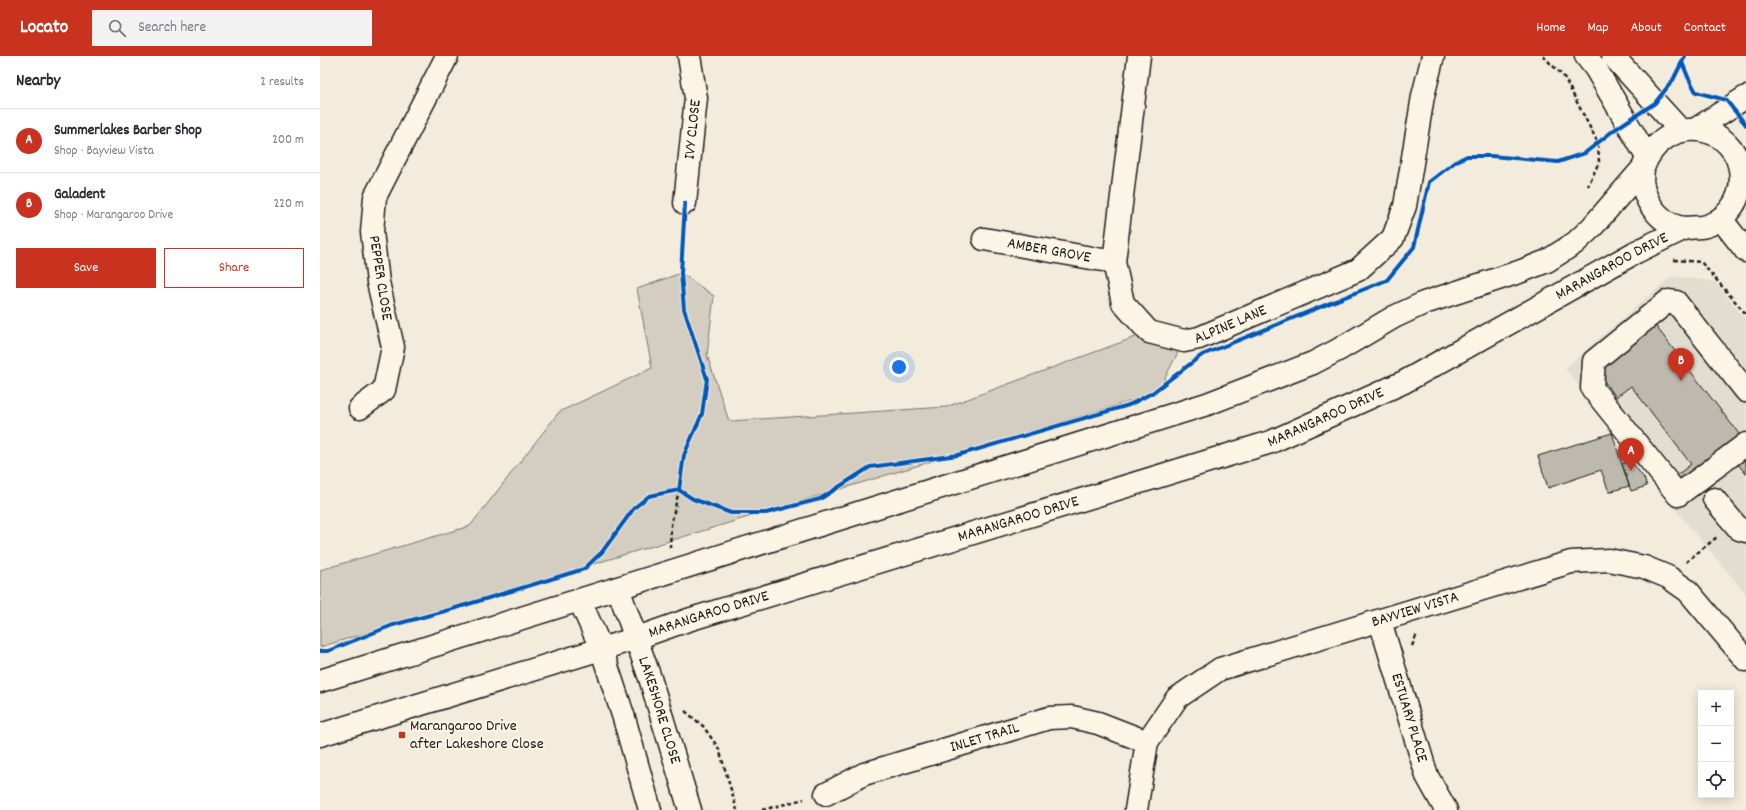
<!DOCTYPE html>
<html lang="en">
<head>
<meta charset="utf-8">
<style>
	:root { --surface:#fff; --page:#f2f2f3; --text:#2b2b33; --muted:#7c7c81; --line:#e1e1e2; --accent:#c8321e }
	body { margin:0; font-family:Dekko,sans-serif; background:var(--page); color:var(--text) }
	.controls { position:absolute; right:12px; bottom:12px; display:grid; overflow:hidden; border-radius:0px; box-shadow:0 2px 10px #0003 }
	.controls button { width:36px; height:36px; display:grid; place-items:center; padding:0; border:0; border-bottom:1px solid var(--line); background:var(--surface); color:var(--text); font:20px sans-serif }
	.you { position:absolute; left:579px; top:311px; width:14px; height:14px; margin:-10px; border:3px solid #fff; border-radius:50%; background:#1a73e8; box-shadow:0 0 0 6px #1a73e833 }
	.badge { display:grid; place-items:center; width:26px; height:26px; border-radius:50%; background:var(--accent); color:#fff; font-size:13px; font-weight:700 }
	.pin { position:absolute; translate:-50% -33px; filter:drop-shadow(0 1px 2px #0008) }
	.pin::after { content:''; position:absolute; top:21px; width:14px; height:12px; background:inherit; clip-path:polygon(0 0,100% 0,50% 100%) }
	.list { margin:0; padding:0; list-style:none }
	h2 { display:flex; justify-content:space-between; align-items:center; height:52px; margin:0; padding:0 16px; font-size:17px }
	h2 small { font-size:13px; font-weight:400; color:var(--muted) }
	.list li { display:grid; grid-template-columns:26px 1fr auto; gap:12px; align-items:center; box-sizing:border-box; height:64px; padding:0 16px; border-top:1px solid var(--line) }
	.list b { display:block; font-size:15px; white-space:nowrap }
	.list p { margin:0; font-size:13px; white-space:nowrap; color:var(--muted) }
	.list em { font-size:13px; font-style:normal; color:var(--muted) }
	.actions { display:flex; gap:8px; padding:12px 16px }
	.actions a { flex:1; padding:9px 0; border:1px solid var(--accent); border-radius:0px; text-align:center; font-size:14px; color:var(--accent) }
	.actions .main { background:var(--accent); color:#fff }
	.icon { flex:none; width:22px; height:22px; fill:none; stroke:currentColor; stroke-width:2; stroke-linecap:round; stroke-linejoin:round }
	.map { position:relative; flex:none; width:1426px; height:754px; overflow:hidden }
	header { display:flex; align-items:center; gap:24px; box-sizing:border-box; height:56px; padding:0 20px; background:var(--accent); color:#fff }
	header strong { font-size:19px }
	nav { display:flex; gap:22px; margin-inline-start:auto; font-size:14px }
	.search { width:280px; height:36px; background:var(--page); display:flex; align-items:center; gap:10px; box-sizing:border-box; padding:0 14px; border-radius:0px; color:var(--muted); font-size:15px }
	main { display:flex }
	aside { flex:1; background:var(--surface) }
	.map>svg:first-child { display:block }
</style>
</head>
<body>
<header>
<strong>Locato</strong>
<div class="search"><svg class="icon" aria-label="search" viewBox="0 0 24 24"><circle cx="10" cy="10" r="6"/><path d="M15 15l6 6"/></svg>Search here</div>
<nav><a>Home</a><a>Map</a><a>About</a><a>Contact</a></nav>
</header>
<main>
<aside>
<h2>Nearby<small>2 results</small></h2>
<ul class="list">
<li><span class="badge">A</span><div><b>Summerlakes Barber Shop</b><p>Shop · Bayview Vista</p></div><em>200 m</em></li>
<li><span class="badge">B</span><div><b>Galadent</b><p>Shop · Marangaroo Drive</p></div><em>220 m</em></li>
</ul>
<div class="actions"><a class="main">Save</a><a>Share</a></div>
</aside>
<div class="map">
<svg width="1426" height="754" viewBox="0 0 1426 754">
	<rect width="100%" height="100%" fill="#f3ecdd"/>
	<filter id="ink" filterUnits="userSpaceOnUse"><feTurbulence type="fractalNoise" baseFrequency=".025" numOctaves="2"/><feDisplacementMap in="SourceGraphic" scale="8" xChannelSelector="R" yChannelSelector="G"/><feConvolveMatrix kernelMatrix="1 2 1 2 8 2 1 2 1" color-interpolation-filters="sRGB"/></filter>
	<g filter="url(#ink)">
		<path fill="#e3ddcf" d="M1352,220L1395,226L1426,264V538L1355,453L1245,312Z"/>
		<path fill="#d3cec1" stroke="#78756e" d="M361,217L394,240L387,299L409,365L626,351L829,276L864,285L837,337L0,591V514L150,470L239,356L332,312L317,233Z"/>
		<path fill="#beb9ae" stroke="#1c1c1c" d="M1334,268L1423,383L1360,424L1356,420L1371,408L1311,330L1296,341L1281,321L1283,307Z
			M1292,377L1309,430L1289,436L1281,414L1228,432L1218,400Z
			M1426,401V418L1418,408Z
			M1311,405L1324,422L1327,430L1311,435L1302,408Z"/>
		<g fill="none" stroke-linecap="round" stroke-linejoin="round">
			<defs>
				<g id="minor">
					<path id="s1" d="M819,0L794,206L803,247L829,276L864,285L879,282L1038,214L1073,182L1085,150L1103,40L1113,0"/>
					<path id="s2" d="M365,147L376,42L369,0"/>
					<path id="s3" d="M664,183L794,206"/>
					<path d="M1426,335L1356,246L1348,245L1274,305L1272,332L1358,439L1426,388"/>
					<path d="M40,352L64,334L73,291L58,226L52,176L55,141L127,0"/>
					<path d="M1394,443L1419,473L1426,475"/>
					<path id="s4" d="M298,532L330,622L370,754"/>
					<path d="M260,545L281,592L304,662L330,754"/>
					<path id="s5" d="M1060,565L1107,720L1126,754"/>
					<path id="s6" d="M506,738L544,718L729,662L752,661L778,667L827,686"/>
					<path id="s7" d="M816,754L827,686L857,642L900,613L1251,506L1289,504L1324,511L1348,521L1368,535L1426,604"/>
				</g>
				<g id="major">
					<path d="M1266,0L1276,13L1327,101"/>
					<path d="M1293,0L1360,74"/>
					<path d="M1376,73L1426,41"/>
					<path d="M1401,163L1426,195"/>
					<path d="M0,625L887,348L993,307L1018,294L1074,261L1104,247L1199,216L1227,205L1255,187L1272,171L1323,112C1343,56 1418,64 1421,121C1421,134 1417,146 1409,155C1402,162 1392,170 1381,171C1376,171 1370,172 1365,172C1343,170 1327,150 1323,130C1321,124 1323,117 1323,112"/>
					<path id="s8" d="M0,679L317,582L368,564L951,386L1084,326L1316,196L1365,172"/>
				</g>
			</defs>
			<use href="#minor" stroke="#1c1c1c" stroke-width="25"/>
			<use href="#major" stroke="#1c1c1c" stroke-width="25"/>
			<path stroke="#1c1c1c" stroke-width="2.5" stroke-dasharray="4 3" stroke-linecap="butt" d="M1223,0L1244,21L1278,87L1279,106L1268,130
				M1354,204L1381,206L1426,258
				M350,492L351,469L359,434
				M1366,506L1397,481
				M1092,590L1097,578
				M365,655L383,670L399,693L417,754
				M442,754L484,743"/>
			<use href="#minor" stroke="#fcf5e5" stroke-width="22"/>
			<use href="#major" stroke="#fcf5e5" stroke-width="22"/>
			<defs>
				<path id="cycleway" d="M1362,6L1368,21L1376,36L1406,44L1426,69
					M359,434L364,399L382,358L387,323L364,253L361,217L365,147
					M0,595H8L73,569L129,554L264,513L282,496L314,452L329,440L359,434L373,443L411,457H446L500,443L550,411L638,399L809,349L832,337L882,299L1067,224L1094,191L1109,126L1135,106L1147,100H1171L1238,106L1265,97L1294,74L1335,47L1353,24L1365,0"/>
			</defs>
			<use href="#cycleway" stroke="#fcf5e5" stroke-width="6"/>
			<use href="#cycleway" stroke="#0057b8" stroke-width="4"/>
		</g>
	</g>
	<rect fill="#c8321e" stroke="#fcf5e5" stroke-width="1.5" x="78" y="675" width="8" height="8" rx="2"/>
	<g text-anchor="middle" dominant-baseline="central" stroke-width="4" stroke-linejoin="round" paint-order="stroke">
		<g font-size="16" fill="#1c1c1c" stroke="#fcf5e5">
			<text stroke="none"><textPath href="#s2" startOffset="74">IVY CLOSE</textPath></text>
			<text stroke="none"><textPath href="#s3" startOffset="66">AMBER GROVE</textPath></text>
			<text stroke="none"><textPath href="#s8" startOffset="1379">MARANGAROO DRIVE</textPath></text>
			<text transform="translate(60 222) rotate(81)">PEPPER CLOSE</text>
			<text stroke="none"><textPath href="#s1" startOffset="374">ALPINE LANE</textPath></text>
			<text stroke="none"><textPath href="#s8" startOffset="1055">MARANGAROO DRIVE</textPath></text>
			<text stroke="none"><textPath href="#s8" startOffset="731">MARANGAROO DRIVE</textPath></text>
			<text stroke="none"><textPath href="#s7" startOffset="378">BAYVIEW VISTA</textPath></text>
			<text stroke="none"><textPath href="#s8" startOffset="407">MARANGAROO DRIVE</textPath></text>
			<text stroke="none"><textPath href="#s4" startOffset="129">LAKESHORE CLOSE</textPath></text>
			<text stroke="none"><textPath href="#s5" startOffset="101">ESTUARY PLACE</textPath></text>
			<text stroke="none"><textPath href="#s6" startOffset="169">INLET TRAIL</textPath></text>
		</g>
		<g font-size="16" fill="#1c1c1c" stroke="#fcf5e5" text-anchor="start">
			<text x="90" y="670">Marangaroo Drive<tspan x="90" dy="18">after Lakeshore Close</tspan></text>
		</g>
	</g>
</svg>
<div class="controls">
<button>+</button>
<button>−</button>
<button><svg class="icon" aria-label="locate" viewBox="0 0 24 24"><circle cx="12" cy="12" r="6"/><path d="M12 2v4M12 18v4M2 12h4M18 12h4"/></svg></button>
</div>
<div class="you"></div>
<div class="pin badge" style="left:1311px;top:415px">A</div>
<div class="pin badge" style="left:1361px;top:325px">B</div>
</div>
</main>
</body>
</html>
